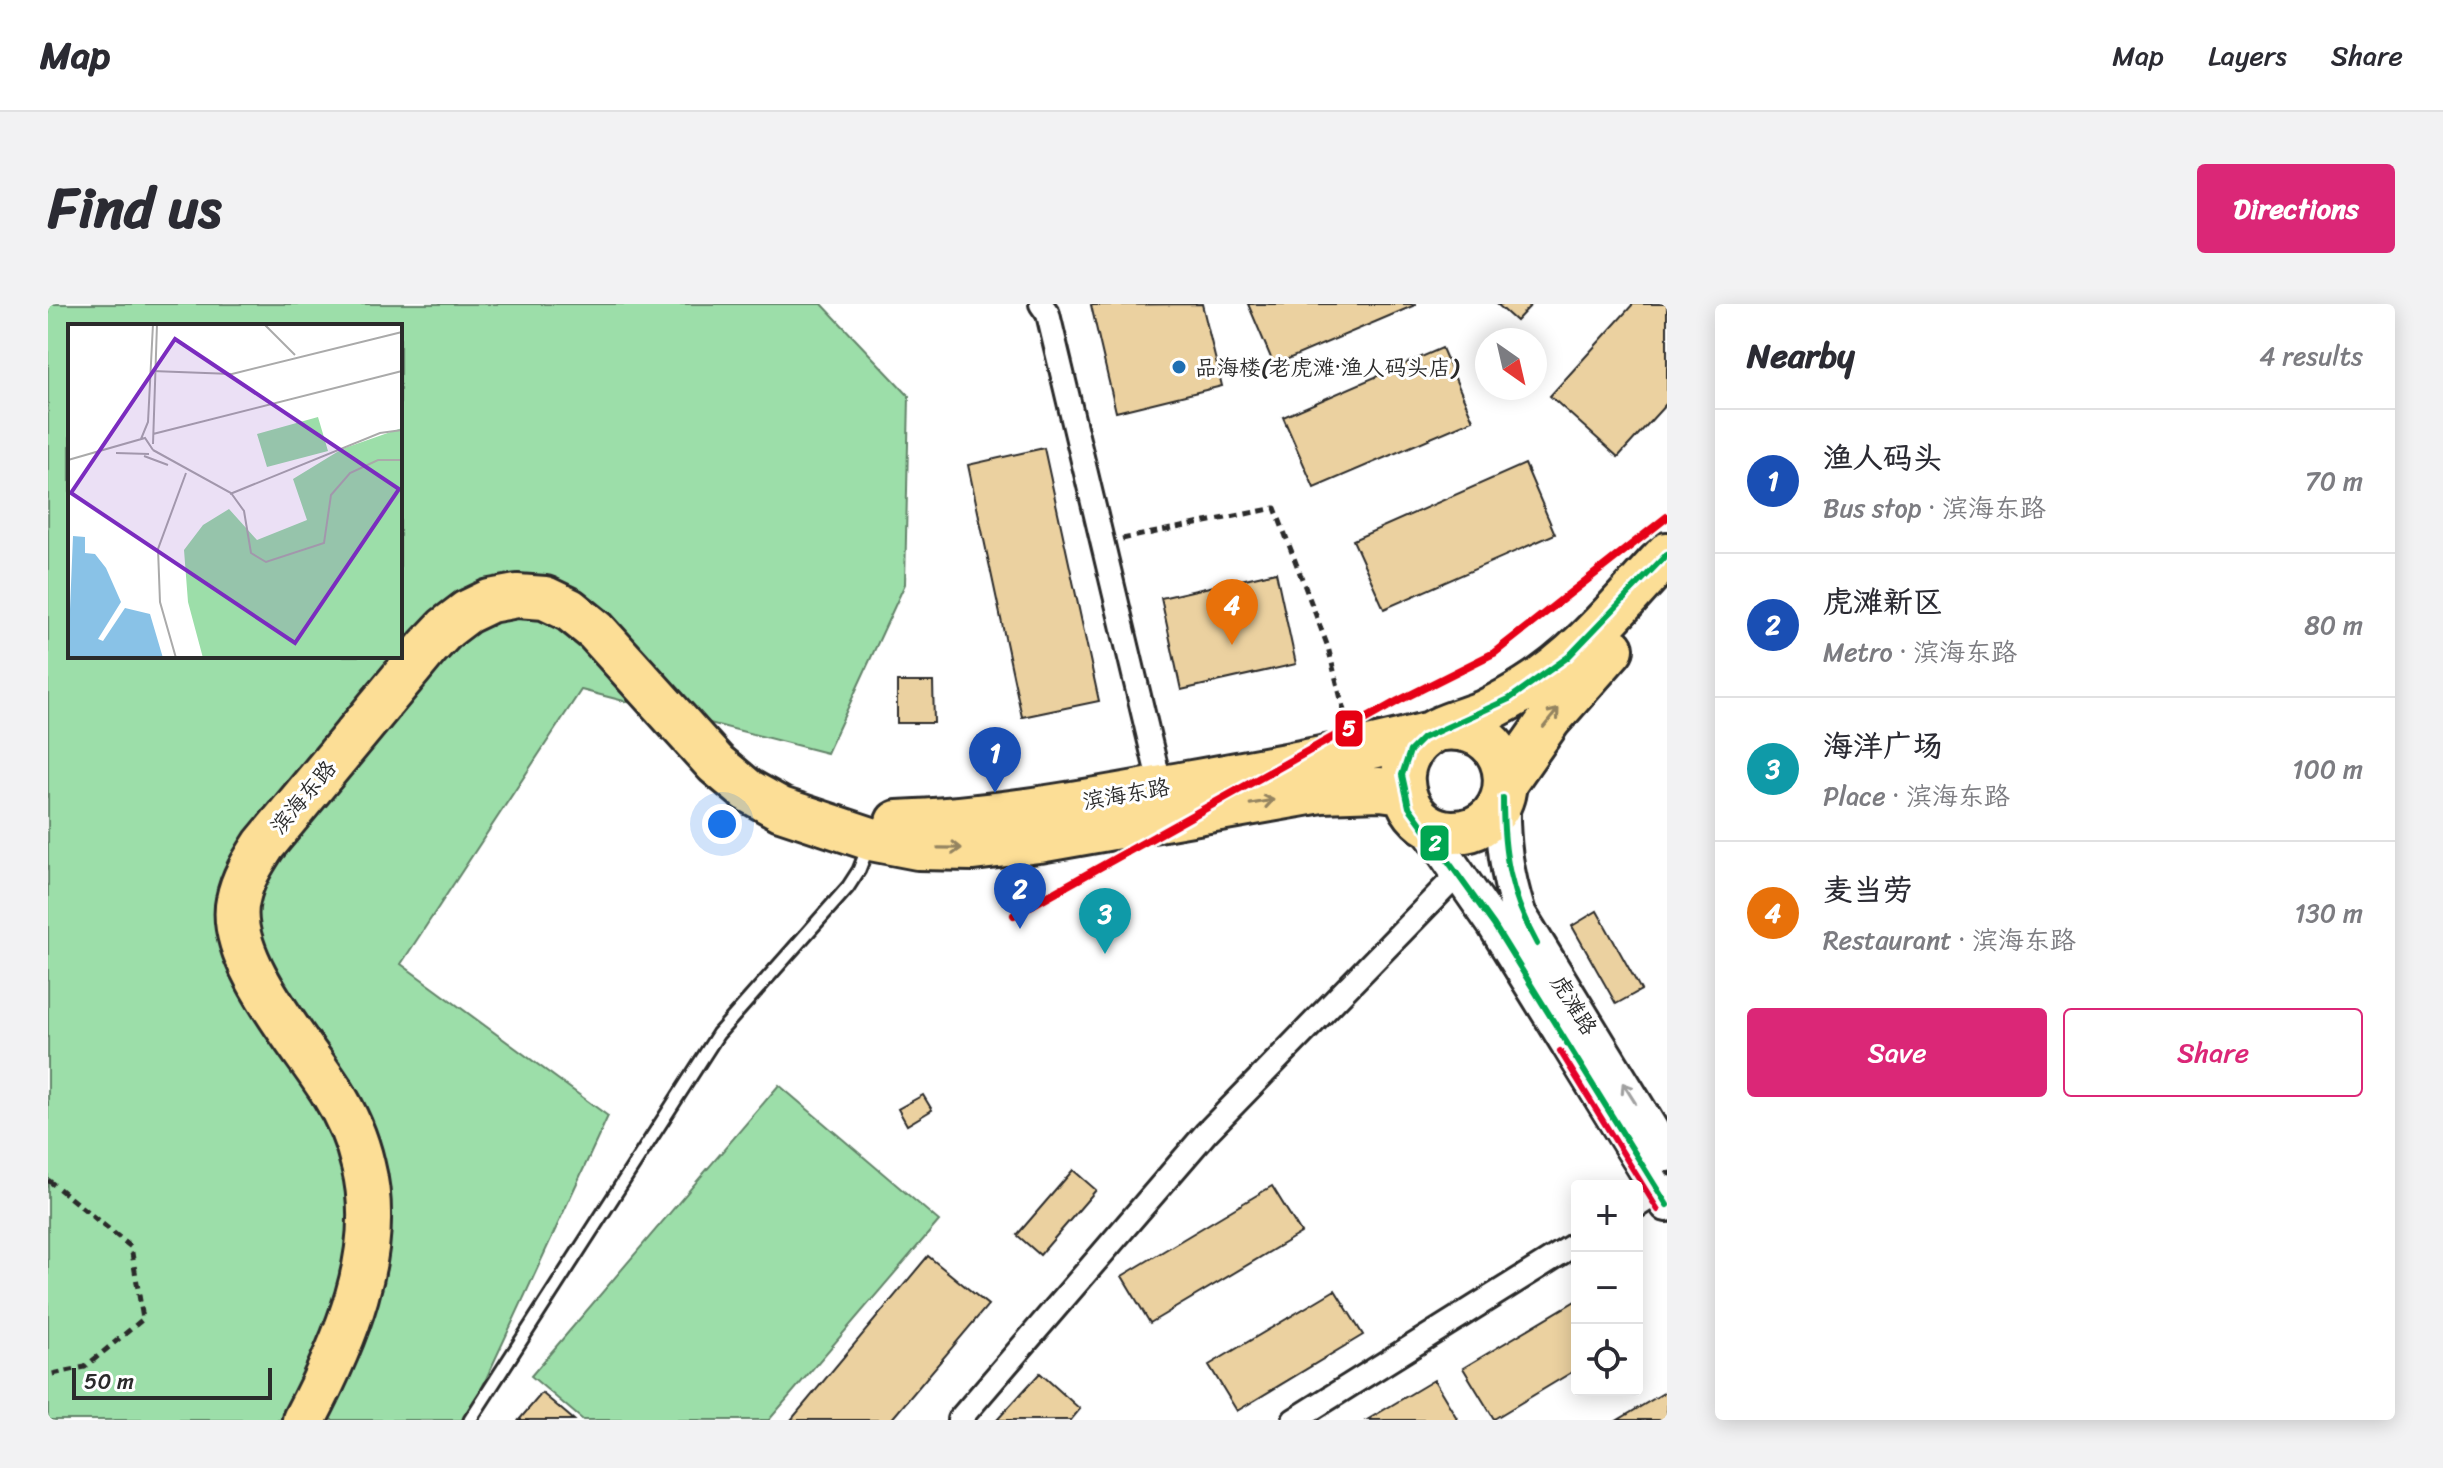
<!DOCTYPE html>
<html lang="en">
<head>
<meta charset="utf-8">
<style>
	:root { --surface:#fff; --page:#f2f2f3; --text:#2b2b33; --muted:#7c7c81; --line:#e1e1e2; --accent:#db2777 }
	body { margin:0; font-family:Sriracha,"LXGW WenKai TC",sans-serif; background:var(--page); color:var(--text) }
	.controls { position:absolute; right:24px; bottom:24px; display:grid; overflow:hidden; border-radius:8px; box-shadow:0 4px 20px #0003 }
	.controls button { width:72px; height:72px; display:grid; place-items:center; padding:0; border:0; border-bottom:2px solid var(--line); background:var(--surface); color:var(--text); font:40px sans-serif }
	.compass { position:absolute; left:1427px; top:24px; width:72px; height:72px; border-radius:50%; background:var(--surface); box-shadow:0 4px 20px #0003; rotate:146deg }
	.scale { position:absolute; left:24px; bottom:20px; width:200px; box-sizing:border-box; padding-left:8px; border:4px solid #2b2b2b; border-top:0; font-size:22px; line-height:28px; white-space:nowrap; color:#2b2b2b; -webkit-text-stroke:6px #fff; paint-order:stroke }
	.you { position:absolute; left:674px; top:520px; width:28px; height:28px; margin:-20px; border:6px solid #fff; border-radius:50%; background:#1a73e8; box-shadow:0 0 0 12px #1a73e833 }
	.badge { display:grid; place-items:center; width:52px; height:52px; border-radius:50%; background:var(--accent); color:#fff; font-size:26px; font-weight:700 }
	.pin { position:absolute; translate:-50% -66px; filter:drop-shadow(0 2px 4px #0008) }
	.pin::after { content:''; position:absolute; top:42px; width:28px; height:24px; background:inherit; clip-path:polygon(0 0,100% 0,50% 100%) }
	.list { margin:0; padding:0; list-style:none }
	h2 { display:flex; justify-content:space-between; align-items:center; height:104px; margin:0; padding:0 32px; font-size:34px }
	h2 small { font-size:26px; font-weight:400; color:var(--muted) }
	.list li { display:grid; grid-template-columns:52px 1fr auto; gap:24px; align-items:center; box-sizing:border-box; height:144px; padding:0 32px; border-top:2px solid var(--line) }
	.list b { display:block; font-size:30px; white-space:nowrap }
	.list p { margin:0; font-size:26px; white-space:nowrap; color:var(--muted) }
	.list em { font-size:26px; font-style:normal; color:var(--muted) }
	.actions { display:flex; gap:16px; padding:24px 32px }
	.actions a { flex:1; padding:18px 0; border:2px solid var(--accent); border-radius:8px; text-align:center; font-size:28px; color:var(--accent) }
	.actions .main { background:var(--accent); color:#fff }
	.icon { flex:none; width:44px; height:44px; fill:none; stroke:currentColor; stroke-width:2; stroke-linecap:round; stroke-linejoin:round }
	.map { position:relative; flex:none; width:1619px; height:1116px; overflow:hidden; border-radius:8px }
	header { display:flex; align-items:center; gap:48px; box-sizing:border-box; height:112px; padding:0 40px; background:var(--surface); border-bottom:2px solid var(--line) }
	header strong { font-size:38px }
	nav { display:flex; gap:44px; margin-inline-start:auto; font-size:28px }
	.intro { display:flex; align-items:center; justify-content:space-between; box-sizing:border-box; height:192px; padding:0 48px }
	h1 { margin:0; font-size:56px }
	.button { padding:20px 36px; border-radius:8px; background:var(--accent); color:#fff; font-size:28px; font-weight:700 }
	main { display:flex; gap:48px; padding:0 48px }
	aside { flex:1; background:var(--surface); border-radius:8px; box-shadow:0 4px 20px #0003 }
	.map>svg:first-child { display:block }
</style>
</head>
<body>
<header>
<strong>Map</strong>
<nav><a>Map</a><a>Layers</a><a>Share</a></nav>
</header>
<div class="intro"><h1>Find us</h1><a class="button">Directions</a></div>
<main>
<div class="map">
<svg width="1619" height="1116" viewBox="0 0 1619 1116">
	<rect width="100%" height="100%" fill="#fff"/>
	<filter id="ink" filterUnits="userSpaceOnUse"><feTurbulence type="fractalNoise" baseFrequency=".0125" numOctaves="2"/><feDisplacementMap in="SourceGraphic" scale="16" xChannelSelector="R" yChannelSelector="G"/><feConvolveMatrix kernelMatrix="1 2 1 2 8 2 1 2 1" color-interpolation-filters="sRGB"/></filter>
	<g filter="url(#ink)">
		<path fill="#9cdea9" stroke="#64846a" stroke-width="2" fill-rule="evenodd" d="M0,0H774L861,92L857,280L779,449L533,386L353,660L560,812L419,1116H0ZM22,22H352V352H22Z
			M731,781L891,917L721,1116H535L483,1072Z"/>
		<path fill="#ebd1a0" stroke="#2b2b2b" stroke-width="2" d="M1154,0L1174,82L1068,108L1043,1Z
			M1200,0H1367V1L1226,61Z
			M1449,0H1484L1468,17Z
			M1585,0H1619V99L1570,153L1502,92Z
			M1394,44L1425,116L1266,184L1235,113Z
			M996,144L1051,397L974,413L920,161Z
			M1477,160L1507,230L1336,305L1305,236Z
			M1228,268L1248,360L1133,386L1113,294Z
			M849,378H885L886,419H849Z
			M1549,607L1593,686L1568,700L1524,622Z
			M875,791L884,806L859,821L850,805Z
			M1025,866L1048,886L992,951L969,931Z
			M1224,882L1253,929L1102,1019L1074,972Z
			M880,952L940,1001L843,1116H743Z
			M1287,986L1315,1031L1189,1107L1161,1061Z
			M1529,996V1065L1446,1115L1415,1064Z
			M992,1069L1032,1105L1023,1116H949Z
			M1386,1076L1410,1116H1319Z
			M1619,1087V1116H1570Z
			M494,1089L526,1116H471Z"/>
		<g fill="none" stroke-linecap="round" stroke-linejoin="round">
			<defs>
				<path id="lane" d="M422,1116L670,730L800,583L811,566L820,543"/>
				<path id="street" d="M993,0L1000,10L1113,484
					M1589,902L1619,883
					M911,1116L1158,829L1411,569
					M1246,1116L1529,939"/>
				<path id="secondary" d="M1455,494C1454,536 1458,568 1471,609L1619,851
					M1373,516L1446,621L1619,901"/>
				<path id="highway" d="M1394,425C1476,417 1476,529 1404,528C1362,527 1340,475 1366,443C1381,423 1414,417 1436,408C1450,401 1465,393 1479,384C1534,350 1575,297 1619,250
					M1458,478L1502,415L1564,345
					M849,518C937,515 1023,500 1110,484C1200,468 1290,453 1379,430
					M256,1116C296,1040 337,948 315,861C309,835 298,810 284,788C254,740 177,654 190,596C194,575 205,558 216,541L380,343L398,324L419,308L442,297L469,292L497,294L522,306L548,327L668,460L699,486L733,505L823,535L870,544L925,545L991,537L1273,487L1332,485L1355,488"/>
			</defs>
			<use href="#lane" stroke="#2b2b2b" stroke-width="17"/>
			<use href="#street" stroke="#2b2b2b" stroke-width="28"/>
			<use href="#secondary" stroke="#2b2b2b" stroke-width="38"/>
			<use href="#highway" stroke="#2b2b2b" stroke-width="48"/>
			<path stroke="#2b2b2b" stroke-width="5" stroke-dasharray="8 6" stroke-linecap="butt" d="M1074,235L1227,204L1280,343L1297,411
				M0,876L83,943L95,1015L37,1063L0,1071"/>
			<use href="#lane" stroke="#fff" stroke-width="11"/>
			<use href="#street" stroke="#fff" stroke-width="22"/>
			<use href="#secondary" stroke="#fff" stroke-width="32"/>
			<use href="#highway" stroke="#fcde96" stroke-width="42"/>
			<defs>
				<path id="bus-1" d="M1619,250L1520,353L1461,395L1375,434L1362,447L1354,471L1361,503L1446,621L1619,901
					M1455,494C1455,551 1462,590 1489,640"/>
				<path id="bus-2" d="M1512,747L1610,906"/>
			</defs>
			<use href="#bus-1" stroke="#fff" stroke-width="12"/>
			<use href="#bus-2" stroke="#fff" stroke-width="12"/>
			<use href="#bus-1" stroke="#00a651" stroke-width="6"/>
			<use href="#bus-2" stroke="#e4002b" stroke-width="6"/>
			<defs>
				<path id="metro-1" d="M966,611L1350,397L1446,349L1619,213"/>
			</defs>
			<use href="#metro-1" stroke="#fff" stroke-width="14"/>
			<use href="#metro-1" stroke="#e60012" stroke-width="8"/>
		</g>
		<defs><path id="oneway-shaft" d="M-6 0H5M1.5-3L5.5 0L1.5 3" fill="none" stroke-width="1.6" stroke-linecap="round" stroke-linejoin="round" transform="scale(2)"/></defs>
		<g stroke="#948460">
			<use href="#oneway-shaft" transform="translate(1503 414) rotate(-51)"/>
			<use href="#oneway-shaft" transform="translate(1214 498) rotate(-10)"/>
			<use href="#oneway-shaft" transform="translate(902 544) rotate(1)"/>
		</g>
		<use stroke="#a0a0a0" href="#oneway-shaft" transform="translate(1581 789) rotate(-122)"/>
	</g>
	<circle fill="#1f6fb2" stroke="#fff" stroke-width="3" cx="1131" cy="63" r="8"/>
	<g text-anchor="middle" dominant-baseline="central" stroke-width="6" stroke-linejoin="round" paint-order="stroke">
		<g font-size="22" fill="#2b2b2b" stroke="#fff" text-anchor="start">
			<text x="1147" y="63">品海楼(老虎滩·渔人码头店)</text>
		</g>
		<g font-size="22" fill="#2b2b2b" stroke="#fff">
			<text transform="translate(1078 490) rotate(-10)">滨海东路</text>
			<text transform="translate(255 493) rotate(-50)">滨海东路</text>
			<text transform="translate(1526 701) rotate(58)">虎滩路</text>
		</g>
	</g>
	<g transform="translate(20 20)">
		<rect width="334" height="334" fill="#fff"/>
		<path d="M250,93L260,127L199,143L189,110ZM334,104V334H135L120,278L116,226L135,201L161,185L189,216L239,196L225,155L274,125Z" fill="#9cdea9"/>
		<path d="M5,212L17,213V229L27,230L38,244L53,278L30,315L35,317L57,284L82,290L95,334H0Z" fill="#89c2e7"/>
		<path fill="none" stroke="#aaa" stroke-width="2" d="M196,0L227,31M84,47L164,50L334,8M85,110L334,47M73,115L80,98L85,0M85,120L89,0M85,126L163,169L176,187L183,229L198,238L256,219L263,171L282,149L310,136H334M48,129L81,130M76,132L100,141M0,136L77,114L85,126M162,170L312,109L334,106M108,334L92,278L90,225L118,149"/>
		<path fill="#7b2cbf" fill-opacity="0.15" stroke="#7b2cbf" stroke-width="4" d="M107,15L331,165L227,319L3,169Z"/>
		<rect width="334" height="334" fill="none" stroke="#2b2b2b" stroke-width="4"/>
	</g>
	<g stroke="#fff" stroke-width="3">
		<rect x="1286" y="405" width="30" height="39" rx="8" fill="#e60012"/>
		<rect x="1371" y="520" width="31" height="38" rx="8" fill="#00a651"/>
	</g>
	<g font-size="22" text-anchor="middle" font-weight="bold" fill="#fff">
		<text x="1301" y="432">5</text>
		<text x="1387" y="547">2</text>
	</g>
</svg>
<div class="controls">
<button>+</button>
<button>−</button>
<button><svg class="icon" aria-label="locate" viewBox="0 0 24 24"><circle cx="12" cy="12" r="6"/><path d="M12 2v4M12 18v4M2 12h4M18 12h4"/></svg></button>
</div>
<svg class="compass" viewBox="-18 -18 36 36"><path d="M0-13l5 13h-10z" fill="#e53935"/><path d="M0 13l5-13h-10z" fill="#7c7c81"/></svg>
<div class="scale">50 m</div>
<div class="you"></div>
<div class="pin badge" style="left:947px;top:489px;background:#1a4fb4">1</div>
<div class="pin badge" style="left:972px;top:625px;background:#1a4fb4">2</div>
<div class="pin badge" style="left:1057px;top:650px;background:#0f9aa8">3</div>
<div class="pin badge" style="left:1184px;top:341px;background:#e8710a">4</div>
</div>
<aside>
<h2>Nearby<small>4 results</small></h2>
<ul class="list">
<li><span class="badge" style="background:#1a4fb4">1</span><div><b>渔人码头</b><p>Bus stop · 滨海东路</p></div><em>70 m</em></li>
<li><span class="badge" style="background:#1a4fb4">2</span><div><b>虎滩新区</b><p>Metro · 滨海东路</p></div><em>80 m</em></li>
<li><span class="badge" style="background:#0f9aa8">3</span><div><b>海洋广场</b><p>Place · 滨海东路</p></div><em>100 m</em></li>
<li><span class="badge" style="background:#e8710a">4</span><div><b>麦当劳</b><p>Restaurant · 滨海东路</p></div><em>130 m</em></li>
</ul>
<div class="actions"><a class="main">Save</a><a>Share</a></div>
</aside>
</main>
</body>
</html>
